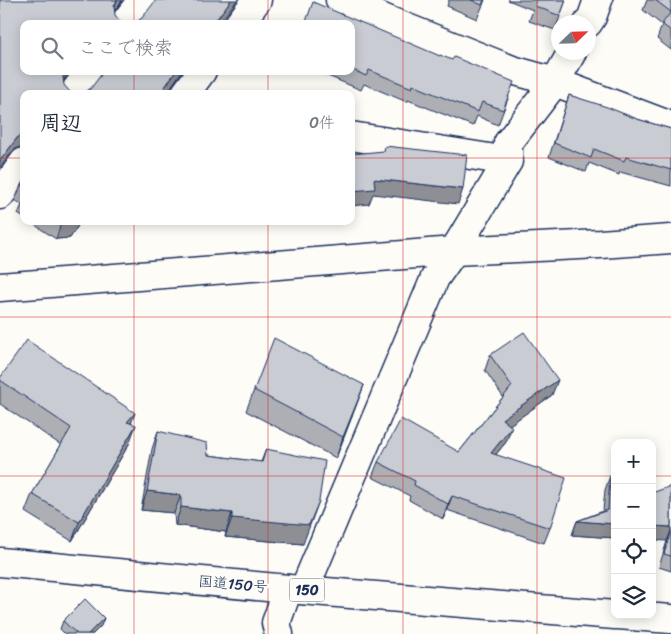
<!DOCTYPE html>
<html lang="ja">
<head>
<meta charset="utf-8">
<style>
	:root { --surface:#fff; --page:#f2f2f3; --text:#1f2937; --muted:#747a83; --line:#e0e1e3 }
	body { margin:0; font-family:Sriracha,"Klee One",sans-serif; background:var(--page); color:var(--text) }
	.controls { position:absolute; right:15px; bottom:15px; display:grid; overflow:hidden; border-radius:10px; box-shadow:0 2px 12px #0003 }
	.controls button { width:45px; height:45px; display:grid; place-items:center; padding:0; border:0; border-bottom:1px solid var(--line); background:var(--surface); color:var(--text); font:25px sans-serif }
	.compass { position:absolute; left:551px; top:15px; width:45px; height:45px; border-radius:50%; background:var(--surface); box-shadow:0 2px 12px #0003; rotate:67deg }
	.list { margin:0; padding:0; list-style:none }
	h2 { display:flex; justify-content:space-between; align-items:center; height:65px; margin:0; padding:0 20px; font-size:21px }
	h2 small { font-size:16px; font-weight:400; color:var(--muted) }
	.icon { flex:none; width:28px; height:28px; fill:none; stroke:currentColor; stroke-width:2; stroke-linecap:round; stroke-linejoin:round }
	.map { position:relative; flex:none; width:671px; height:634px; overflow:hidden }
	.search { position:absolute; background:var(--surface); box-shadow:0 2px 12px #0003; left:20px; top:20px; width:335px; height:55px; display:flex; align-items:center; gap:12px; box-sizing:border-box; padding:0 18px; border-radius:10px; color:var(--muted); font-size:19px }
	.panel { position:absolute; background:var(--surface); box-shadow:0 2px 12px #0003; left:20px; top:90px; width:335px; height:135px; border-radius:10px }
	.map>svg:first-child { display:block }
</style>
</head>
<body>
<div class="map">
<svg width="671" height="634" viewBox="0 0 671 634">
	<rect width="100%" height="100%" fill="#fdfcf7"/>
	<filter id="ink" filterUnits="userSpaceOnUse"><feTurbulence type="fractalNoise" baseFrequency=".02" numOctaves="2"/><feDisplacementMap in="SourceGraphic" scale="10" xChannelSelector="R" yChannelSelector="G"/><feConvolveMatrix kernelMatrix="1 2 1 2 8 2 1 2 1" color-interpolation-filters="sRGB"/></filter>
	<g filter="url(#ink)">
		<g fill="none" stroke-linecap="round" stroke-linejoin="round">
			<defs>
				<path id="minor" d="M340,0L392,22L512,70L555,82L671,126
					M588,23L592,17L598,0
					M124,24L142,0
					M239,24L257,0
					M73,94L90,71
					M185,94L202,71
					M351,136L508,161
					M0,195L24,162
					M0,287L454,251L600,244L671,239
					M304,590L435,278L454,251L508,161V143L555,82L572,52
					M279,634L276,623L288,589"/>
				<path id="trunk" d="M0,562L288,589L615,615
					M618,615L671,619"/>
			</defs>
			<use href="#minor" stroke="#1b2f5e" stroke-width="31"/>
			<use href="#trunk" stroke="#1b2f5e" stroke-width="31"/>
			<use href="#minor" stroke="#fdfcf7" stroke-width="28"/>
			<use href="#trunk" stroke="#fdfcf7" stroke-width="28"/>
		</g>
		<path fill="#adafb5" stroke="#1b2f5e" d="M449,0H485L477,19L447,6Z
			M508,0H566L555,30L529,21L533,10Z
			M647,0H671V50L657,39L662,25L643,10Z
			M351,24L509,96L498,125L477,116L473,126L408,100L407,102L364,84L361,90L316,71H351Z
			M569,95L637,119L671,129V186L620,172L619,175L589,163L586,172L549,157Z
			M24,181V218L18,214L22,205L15,200L21,185Z
			M29,221H81L70,238L56,239Z
			M490,355L552,395L509,425L506,442L496,454L550,528L544,543L447,510L443,519L409,500L410,496L372,477L378,462L459,452L503,397L485,370Z
			M0,378L131,423L129,444L72,541L25,512L32,494L61,445L0,404Z
			M364,385L336,458L246,411L254,390Z
			M158,431L208,455L261,462L266,449L303,544L225,537L226,532L175,525L174,513L141,510L152,449Z
			M610,476L615,538L572,535L577,521L603,511L605,490Z
			M671,486V571L659,567L667,541Z
			M63,621L101,626L93,634H65L60,629Z"/>
		<path fill="#8d8f94" stroke="#1b2f5e" d="M117,0H122L112,15Z
			M231,0H237L219,24H213Z
			M65,71H70L60,85Z
			M176,71H182L166,94H160Z
			M23,133H24V147L17,148L11,153L0,168V161L17,138Z
			M374,179L463,189L458,204L373,194L369,204L351,206V191Z
			M76,221H81L70,238L56,239L61,223Z
			M233,221H257L232,224Z
			M558,380L552,395L497,434L502,419Z
			M364,385L356,406L336,458L343,437Z
			M135,413L128,432L127,422Z
			M136,425L129,444L72,541L79,522Z
			M512,427L506,442L486,467L491,453Z
			M147,491L181,495L174,513L141,510Z
			M452,496L447,510L443,519L448,504Z
			M319,501L303,544L225,537L232,518Z
			M181,507L232,513L226,532L175,525Z
			M577,521L615,524V538L572,535Z
			M652,526L671,527V531L667,541L652,540Z
			M104,618L101,626L93,634H88Z"/>
		<path fill="#c9ccd3" stroke="#1b2f5e" d="M0,0H117L114,6L115,15L120,21L126,24H24V71H65L63,77L64,85L70,92L75,94H24V133L17,138L0,161Z
			M156,0H231L213,24H131L135,23L142,18Z
			M471,0H484L482,5Z
			M537,0H566L560,16L535,6Z
			M655,0H671V31L662,24L671,12Z
			M313,2L440,56V55L452,60L454,57L514,82L503,110L482,102L478,112L413,85L412,88L369,70L366,76L351,69V24H305Z
			M104,71H176L160,94H80L84,93L91,88Z
			M569,95L607,107L637,119L671,129V170L626,157L624,161L594,149L591,158L554,143Z
			M385,146L467,155L463,189L374,179L375,189L351,191V154L384,151Z
			M24,181V187L21,185Z
			M58,221H76L75,223H61Z
			M524,332L558,380L502,419L512,427L491,453L566,478L550,528L452,496L448,504L414,485L415,481L378,462L401,419L459,452L512,386L490,355Z
			M274,338L364,385L343,437L254,390Z
			M27,340L135,413L127,422L136,425L79,522L32,494L71,428L0,380V378Z
			M158,431L207,443L208,455L262,462L266,449L325,461L319,501L309,525L232,518V513L181,507V495L147,491Z
			M610,476L615,477V524L577,521L608,510Z
			M671,486V527L652,526V493Z
			M671,531V556L664,554Z
			M85,599L104,618L88,634H77L63,621Z"/>
	</g>
	<path fill="none" stroke="#d62828" stroke-width="1" stroke-opacity="0.55" d="M134,0V24M268,0V24M403,0V634M537,0V634M134,71V94M268,71V94M0,158H24M351,158H671M134,221V634M268,221V634M0,317H671M0,476H615M652,476H671"/>
	<g text-anchor="middle" dominant-baseline="central" stroke-width="4.5" stroke-linejoin="round" paint-order="stroke">
		<rect fill="#fdfcf7" stroke="#5f6c8c" stroke-width="1" x="289.5" y="578.5" width="35" height="23" rx="4"/>
		<g font-size="14" font-weight="bold" fill="#1b2f5e">
			<text x="307" y="590">150</text>
		</g>
		<g font-size="15" fill="#1b2f5e" stroke="#fdfcf7">
			<text transform="translate(233 584) rotate(5)">国道150号</text>
		</g>
	</g>
</svg>
<div class="controls">
<button>+</button>
<button>−</button>
<button><svg class="icon" aria-label="locate" viewBox="0 0 24 24"><circle cx="12" cy="12" r="6"/><path d="M12 2v4M12 18v4M2 12h4M18 12h4"/></svg></button>
<button><svg class="icon" aria-label="layers" viewBox="0 0 24 24"><path d="M12 4l9 5-9 5-9-5zM3 14l9 5 9-5"/></svg></button>
</div>
<svg class="compass" viewBox="-18 -18 36 36"><path d="M0-13l5 13h-10z" fill="#e53935"/><path d="M0 13l5-13h-10z" fill="#747a83"/></svg>
<div class="search"><svg class="icon" aria-label="search" viewBox="0 0 24 24"><circle cx="10" cy="10" r="6"/><path d="M15 15l6 6"/></svg>ここで検索</div>
<section class="panel">
<h2>周辺<small>0件</small></h2>
<ul class="list">
</ul>
</section>
</div>
</body>
</html>
